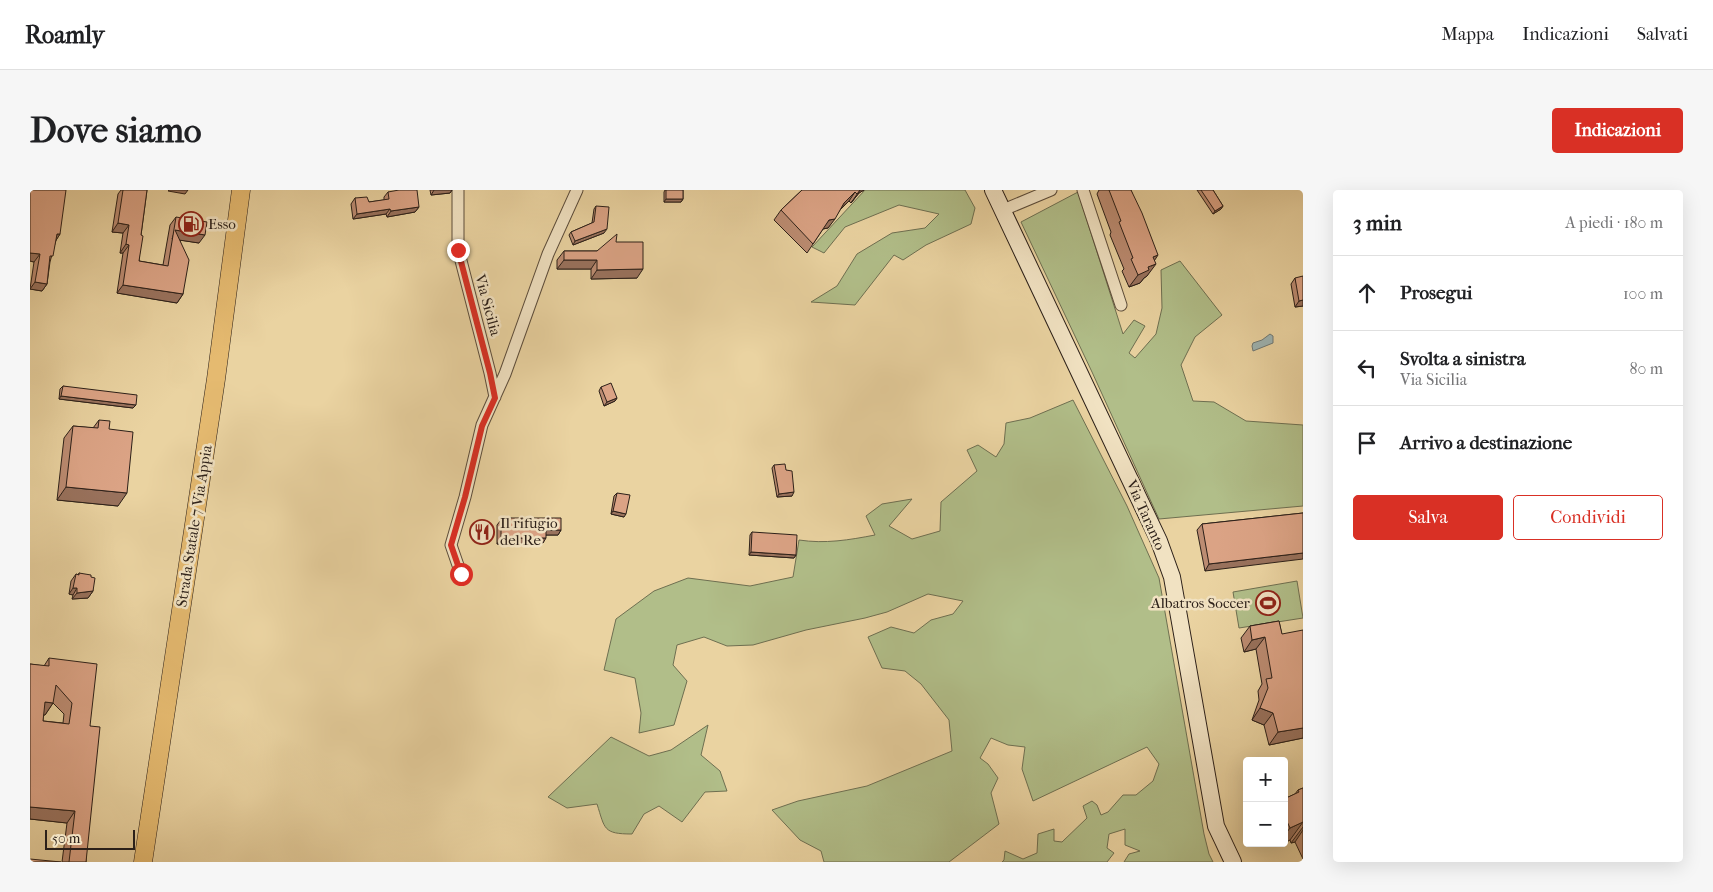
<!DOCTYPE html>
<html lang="it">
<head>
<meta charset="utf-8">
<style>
	:root { --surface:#fff; --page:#f6f6f6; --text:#202124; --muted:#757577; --line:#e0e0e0; --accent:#d93025 }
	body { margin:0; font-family:"IM FELL French Canon",serif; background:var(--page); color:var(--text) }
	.controls { position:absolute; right:15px; bottom:15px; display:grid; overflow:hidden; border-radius:5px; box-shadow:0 5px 20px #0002 }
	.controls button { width:45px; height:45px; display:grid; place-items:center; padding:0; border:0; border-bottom:1px solid var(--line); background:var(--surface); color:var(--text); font:25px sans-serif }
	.scale { position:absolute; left:15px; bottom:12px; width:90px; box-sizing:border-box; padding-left:5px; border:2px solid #2c2019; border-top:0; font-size:14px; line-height:18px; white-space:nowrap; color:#2c2019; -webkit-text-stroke:4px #f1e2c2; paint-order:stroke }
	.stop { position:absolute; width:15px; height:15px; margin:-11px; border:4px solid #d93025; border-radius:50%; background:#fff }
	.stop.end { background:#d93025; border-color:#fff; box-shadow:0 1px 5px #0008 }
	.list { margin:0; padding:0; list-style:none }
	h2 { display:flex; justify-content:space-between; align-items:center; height:65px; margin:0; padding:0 20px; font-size:21px }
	h2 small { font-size:16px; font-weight:400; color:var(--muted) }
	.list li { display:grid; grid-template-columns:32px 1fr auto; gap:15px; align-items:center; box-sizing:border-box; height:75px; padding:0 20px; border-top:1px solid var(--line) }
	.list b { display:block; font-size:19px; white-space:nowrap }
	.list p { margin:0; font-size:16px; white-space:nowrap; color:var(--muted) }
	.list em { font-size:16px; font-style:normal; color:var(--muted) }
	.actions { display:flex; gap:10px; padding:15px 20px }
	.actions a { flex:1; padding:11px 0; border:1px solid var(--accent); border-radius:5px; text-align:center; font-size:18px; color:var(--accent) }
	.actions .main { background:var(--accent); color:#fff }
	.icon { flex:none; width:28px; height:28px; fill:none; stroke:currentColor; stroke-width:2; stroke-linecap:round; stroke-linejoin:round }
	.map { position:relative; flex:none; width:1273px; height:672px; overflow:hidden; border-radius:5px }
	header { display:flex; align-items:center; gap:30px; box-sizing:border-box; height:70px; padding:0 25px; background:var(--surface); border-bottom:1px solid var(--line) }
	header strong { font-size:24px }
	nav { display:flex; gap:28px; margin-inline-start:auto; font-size:18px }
	.intro { display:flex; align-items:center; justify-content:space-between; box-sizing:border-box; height:120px; padding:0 30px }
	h1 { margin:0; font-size:35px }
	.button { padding:12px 22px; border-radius:5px; background:var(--accent); color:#fff; font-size:18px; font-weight:700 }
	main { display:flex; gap:30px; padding:0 30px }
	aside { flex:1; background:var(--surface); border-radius:5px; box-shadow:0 5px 20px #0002 }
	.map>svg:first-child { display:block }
</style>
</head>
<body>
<header>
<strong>Roamly</strong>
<nav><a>Mappa</a><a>Indicazioni</a><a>Salvati</a></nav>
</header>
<div class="intro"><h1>Dove siamo</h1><a class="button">Indicazioni</a></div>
<main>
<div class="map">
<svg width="1273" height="672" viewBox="0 0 1273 672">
	<rect width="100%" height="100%" fill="#ead3a1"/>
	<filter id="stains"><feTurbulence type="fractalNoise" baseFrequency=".004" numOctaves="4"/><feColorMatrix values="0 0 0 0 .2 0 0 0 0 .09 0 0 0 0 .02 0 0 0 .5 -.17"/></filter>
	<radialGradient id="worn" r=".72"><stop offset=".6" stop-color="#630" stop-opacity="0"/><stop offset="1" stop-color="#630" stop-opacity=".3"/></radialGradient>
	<path fill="#b1be89" stroke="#6e6f51" d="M835,0H935L945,18L941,34L896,55L873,70L864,65L825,115L781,112L807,96L827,64L862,43L895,38L909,24L869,15L815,37L794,63L782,57Z
		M1048,2L1093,144L1104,130L1115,136L1099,163L1105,168L1126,144L1132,118L1131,80L1150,71L1192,125L1165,147L1151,175L1163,211L1184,212L1216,231L1273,235V316L1129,329L1062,182L991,32Z
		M1043,210L1097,316L1129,388L1174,644L1179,664L1183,672H1094L1099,664L1110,661L1095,655V639L1079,644L1077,658L1084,663L1077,672H972L974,670L975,661L993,669L1007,663L1008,644L1024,639V651L1032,652L1057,628L1053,616L1062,611L1067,615L1071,625L1078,622L1093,605H1106L1123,591L1129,574L1117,557L1003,611L992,579L995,557L978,555L961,548L950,568L958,574L968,588L961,603L969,634L919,672H794L791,661L770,650L742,620L768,611L837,596L922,561L919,530L891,494L875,481L852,478L838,447L861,437L884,443L901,430L923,424L933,411L898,404L857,422L835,428L776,440L723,455L697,456L674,447L647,455L643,475L657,491L644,535L609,543L611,523L605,488L574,480L586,429L624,401L658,388L720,396L763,387L769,350C795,354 819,350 845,345L836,326L852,314L882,309L859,336L882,349L910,341L911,312L947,281L937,260L948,255L966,267L974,254L976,233L1000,228Z
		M1267,391L1273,428L1209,438L1203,402Z
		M678,535L671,565L690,581L697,601L675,602L652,632L629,616L614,624L602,644C573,644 575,639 567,614L537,618L518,607L581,547L619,566L641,560Z"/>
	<path fill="#9eb4b2" stroke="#707975" d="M1240,144L1243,146V153L1223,161L1222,156L1223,153L1232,150Z"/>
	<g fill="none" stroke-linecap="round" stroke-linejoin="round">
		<defs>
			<path id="street" d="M428,0V59L460,183L465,207
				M1053,0L1091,115
				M973,20L1021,0
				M431,384L421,355L435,307L452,235L475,184L518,64L547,0"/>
			<path id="secondary" d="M963,0L1129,351L1142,387L1186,636L1203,672"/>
			<path id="primary" d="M113,672L186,189L211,0"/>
		</defs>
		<use href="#street" stroke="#5c4d3b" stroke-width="13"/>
		<use href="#secondary" stroke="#2c2019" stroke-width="18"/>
		<use href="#primary" stroke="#2c2019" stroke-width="19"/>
		<use href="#street" stroke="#f1e2c2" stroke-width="11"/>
		<use href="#secondary" stroke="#f1e2c2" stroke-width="16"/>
		<use href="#primary" stroke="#e5ba70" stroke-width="18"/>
	</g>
	<path fill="#bc8c72" stroke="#2c2019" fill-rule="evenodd" d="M0,0L30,44L26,50L20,72L17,94L12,101L0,99L4,72L0,71Z
		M91,0H117L111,45L109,71L133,75L140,35L146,27L169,53L150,50L153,104L147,113L87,103L93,63H90L93,43L82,42L88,4Z
		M400,0H422L420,3L401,5Z
		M635,0H653V9L651,12H634V2Z
		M772,0H834L829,3L821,13L819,11L810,20L798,38L793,39L777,63L744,30L751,20Z
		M1069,0H1101L1124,71L1117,86L1114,88L1110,93L1099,97L1092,81L1094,79L1080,45L1081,42L1067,4Z
		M1167,0H1183L1193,16L1191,19L1183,24Z
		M358,2L389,17L385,22L357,27L356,24L323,29L321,14L325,8L339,12L354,10V7Z
		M566,16L574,43L543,55L539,45L541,42L562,33L564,19Z
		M586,52L607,88L561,89V79H527V70L534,61H567Z
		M1265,88L1273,116L1265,117L1261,94Z
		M33,196L106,215L103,218L29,209L30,199Z
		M571,197L587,208L585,211L574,216L569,201Z
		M69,230L88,316L27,310L34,248L43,236L63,238Z
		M744,275L756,280L762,306L747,307L742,278Z
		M587,303L594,327L581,324L584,306Z
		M1273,323L1175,381L1167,340L1172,334Z
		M480,328L531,340L528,345H516L513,353L467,354V335L471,330H479Z
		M722,342L766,365L764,368L719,365L720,345Z
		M49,383L61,387L63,401L58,408L42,409L43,405L39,404L41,391L46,384L48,385Z
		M1249,431L1273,548L1239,555L1234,535L1222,530L1229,510L1228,501L1232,494L1226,459L1214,462L1211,448L1220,436Z
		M19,468L60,536L56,672H32L37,633L0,629V474L14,476ZM23,513L34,524L33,533L13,531V525H15Z
		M1273,598V669L1265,652L1261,653L1260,650L1254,653V609L1265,604L1268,600Z"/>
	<path fill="#99725d" stroke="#2c2019" d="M139,0H158L155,4L138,1Z
		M404,0H422L420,3L401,5Z
		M830,0H834L829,3L821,13Z
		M825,2L819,11L807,22L814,13Z
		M636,9H653L651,12H634Z
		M1193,16L1191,19L1183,24L1185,21Z
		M389,17L385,22L357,27L361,21Z
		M360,19L356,24L323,29L327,24Z
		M805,29L798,38L792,39L799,30Z
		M88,33L99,35L93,43L82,42Z
		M577,39L574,43L543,55L545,51Z
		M145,40L175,45L169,53L142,49Z
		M27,44H30L25,52Z
		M96,54L99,55L93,63H90Z
		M0,63L10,64L4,72L0,71Z
		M1128,65L1121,76L1126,74L1117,86L1114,88L1110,93L1099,97L1108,85L1123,67Z
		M534,70H567L561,79H527Z
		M613,79L607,88L561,89L567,80Z
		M5,92L17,94L12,101L0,99Z
		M93,95L153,104L147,113L87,103Z
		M1273,110V116L1265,117L1269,111Z
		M31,206L106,215L103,218L29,209Z
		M587,208L585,211L574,216L577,212Z
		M36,297L97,303L88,316L27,310Z
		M764,302L762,306L747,307L749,304Z
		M583,321L596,324L594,327L581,324Z
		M516,340H531L528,345H513Z
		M471,348H516L513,353L467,354Z
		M721,362L766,365L764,368L719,365Z
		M1273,363V369L1175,381L1179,374Z
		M43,398H47L43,405L39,404Z
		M63,401L58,408L42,409L47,403Z
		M1235,447L1226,459L1214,462L1222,450Z
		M15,512L23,513L15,525L7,524Z
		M1230,518L1243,523L1234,535L1222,530Z
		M1273,538V548L1239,555L1248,542Z
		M0,617L45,621L37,633L0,629Z
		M1273,632L1260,650L1254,653V646L1260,638Z
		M1273,637V640L1265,652L1261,653Z"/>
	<path fill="#dba385" stroke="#2c2019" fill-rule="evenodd" d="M0,0H36L30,44H27L23,66H20L17,94L5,92L10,64L0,63Z
		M93,0H117L111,45L113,46L109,71L138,76L146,27L177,32L175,45L145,40L159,70L153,104L93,95L99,55L96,54L99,35L88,33Z
		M369,0H387L389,17L361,21L360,19L327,24L325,8L337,7L339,12L359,9L358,2Z
		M636,0H653V9H636Z
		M772,0H830L827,4L825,2L814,13L805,29L799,30L783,54L751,20Z
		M1079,0H1101L1112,23L1128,65L1123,67L1126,74L1118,77L1119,80L1108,85L1101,69L1103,68L1089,32L1091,31Z
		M1171,0H1183L1193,16L1185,21Z
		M566,16L579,17L577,39L545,51L541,42L564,32Z
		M587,44L586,52H613V79L567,80V70H534V61H567Z
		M1273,86V110L1269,111L1265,88Z
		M581,193L587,208L577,212L571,197Z
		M33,196L107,205L106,215L31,206Z
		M69,230L80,231L79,239L103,242L97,303L36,297L43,236L68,238Z
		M755,274L756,280L762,281L764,302L749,304L744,275Z
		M587,303L600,305L596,324L583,321Z
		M1273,323V363L1179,374L1172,334Z
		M480,328H531V340H516V348H471V330H480Z
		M722,342L767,345L766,365L721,362Z
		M49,383L61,385V387L65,388L63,401L47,403V398H43L46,384L49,385Z
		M1249,431L1252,444L1273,440V538L1248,542L1243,523L1230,518L1238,498L1236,489L1242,488L1235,447L1222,450L1220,436Z
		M19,468L67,474L60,536L70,537L56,672H39L45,621L0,617V474L19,476ZM26,495L42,513L39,534L13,531L15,512L23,513Z
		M1273,598V633V632L1260,638L1254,625V612H1255L1254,609L1269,602L1268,600Z
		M0,669L31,672H0Z"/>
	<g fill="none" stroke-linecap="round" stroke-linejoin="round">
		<path stroke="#d93025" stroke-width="6" d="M428,60L460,183L465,208L452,236L435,307L421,355L431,384"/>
	</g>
	<defs>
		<symbol id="fuel-ring" viewBox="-11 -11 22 22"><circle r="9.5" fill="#f1e2c2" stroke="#8f2418" stroke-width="1.5"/><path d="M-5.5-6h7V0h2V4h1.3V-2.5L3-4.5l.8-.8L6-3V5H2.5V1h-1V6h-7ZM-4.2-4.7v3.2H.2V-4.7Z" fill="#8f2418"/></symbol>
		<symbol id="restaurant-ring" viewBox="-11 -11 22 22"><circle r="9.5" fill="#f1e2c2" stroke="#8f2418" stroke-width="1.5"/><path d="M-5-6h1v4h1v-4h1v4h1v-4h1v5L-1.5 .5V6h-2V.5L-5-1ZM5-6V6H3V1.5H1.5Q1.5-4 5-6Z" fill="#8f2418"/></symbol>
		<symbol id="stadium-ring" viewBox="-11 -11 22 22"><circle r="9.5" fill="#f1e2c2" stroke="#8f2418" stroke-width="1.5"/><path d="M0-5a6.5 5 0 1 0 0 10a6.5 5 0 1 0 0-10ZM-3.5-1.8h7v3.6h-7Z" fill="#8f2418"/></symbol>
	</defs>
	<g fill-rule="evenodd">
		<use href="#fuel-ring" x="147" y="20" width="28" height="28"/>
		<use href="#restaurant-ring" x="438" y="328" width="28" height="28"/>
		<use href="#stadium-ring" x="1224" y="399" width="28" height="28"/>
	</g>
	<g text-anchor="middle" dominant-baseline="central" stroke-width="5" stroke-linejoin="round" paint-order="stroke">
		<g font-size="15" fill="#2c2019" stroke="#f1e2c2" text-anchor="start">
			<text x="178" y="34">Esso</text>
			<text x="470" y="333">Il rifugio<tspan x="470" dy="17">del Re</tspan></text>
			<text x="1220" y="413" text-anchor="end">Albatros Soccer</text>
		</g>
		<g font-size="15" fill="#2c2019" stroke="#f1e2c2">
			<text transform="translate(458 115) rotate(75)">Via Sicilia</text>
			<text transform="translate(1116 325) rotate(66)">Via Taranto</text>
			<text transform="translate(164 336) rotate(-81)">Strada Statale 7 Via Appia</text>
		</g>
	</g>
	<rect width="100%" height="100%" filter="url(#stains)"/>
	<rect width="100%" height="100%" fill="url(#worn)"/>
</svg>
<div class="controls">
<button>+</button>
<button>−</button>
</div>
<div class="scale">50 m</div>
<div class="stop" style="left:431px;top:384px"></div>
<div class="stop end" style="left:428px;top:60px"></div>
</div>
<aside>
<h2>3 min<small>A piedi · 180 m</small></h2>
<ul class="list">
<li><svg class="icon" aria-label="ahead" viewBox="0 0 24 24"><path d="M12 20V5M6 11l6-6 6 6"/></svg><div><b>Prosegui</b></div><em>100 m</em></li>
<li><svg class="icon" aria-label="left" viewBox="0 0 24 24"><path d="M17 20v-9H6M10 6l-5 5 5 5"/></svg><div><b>Svolta a sinistra</b><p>Via Sicilia</p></div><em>80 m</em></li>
<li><svg class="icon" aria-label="arrive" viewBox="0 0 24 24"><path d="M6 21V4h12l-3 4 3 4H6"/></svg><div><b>Arrivo a destinazione</b></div></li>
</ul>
<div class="actions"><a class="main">Salva</a><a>Condividi</a></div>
</aside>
</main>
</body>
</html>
